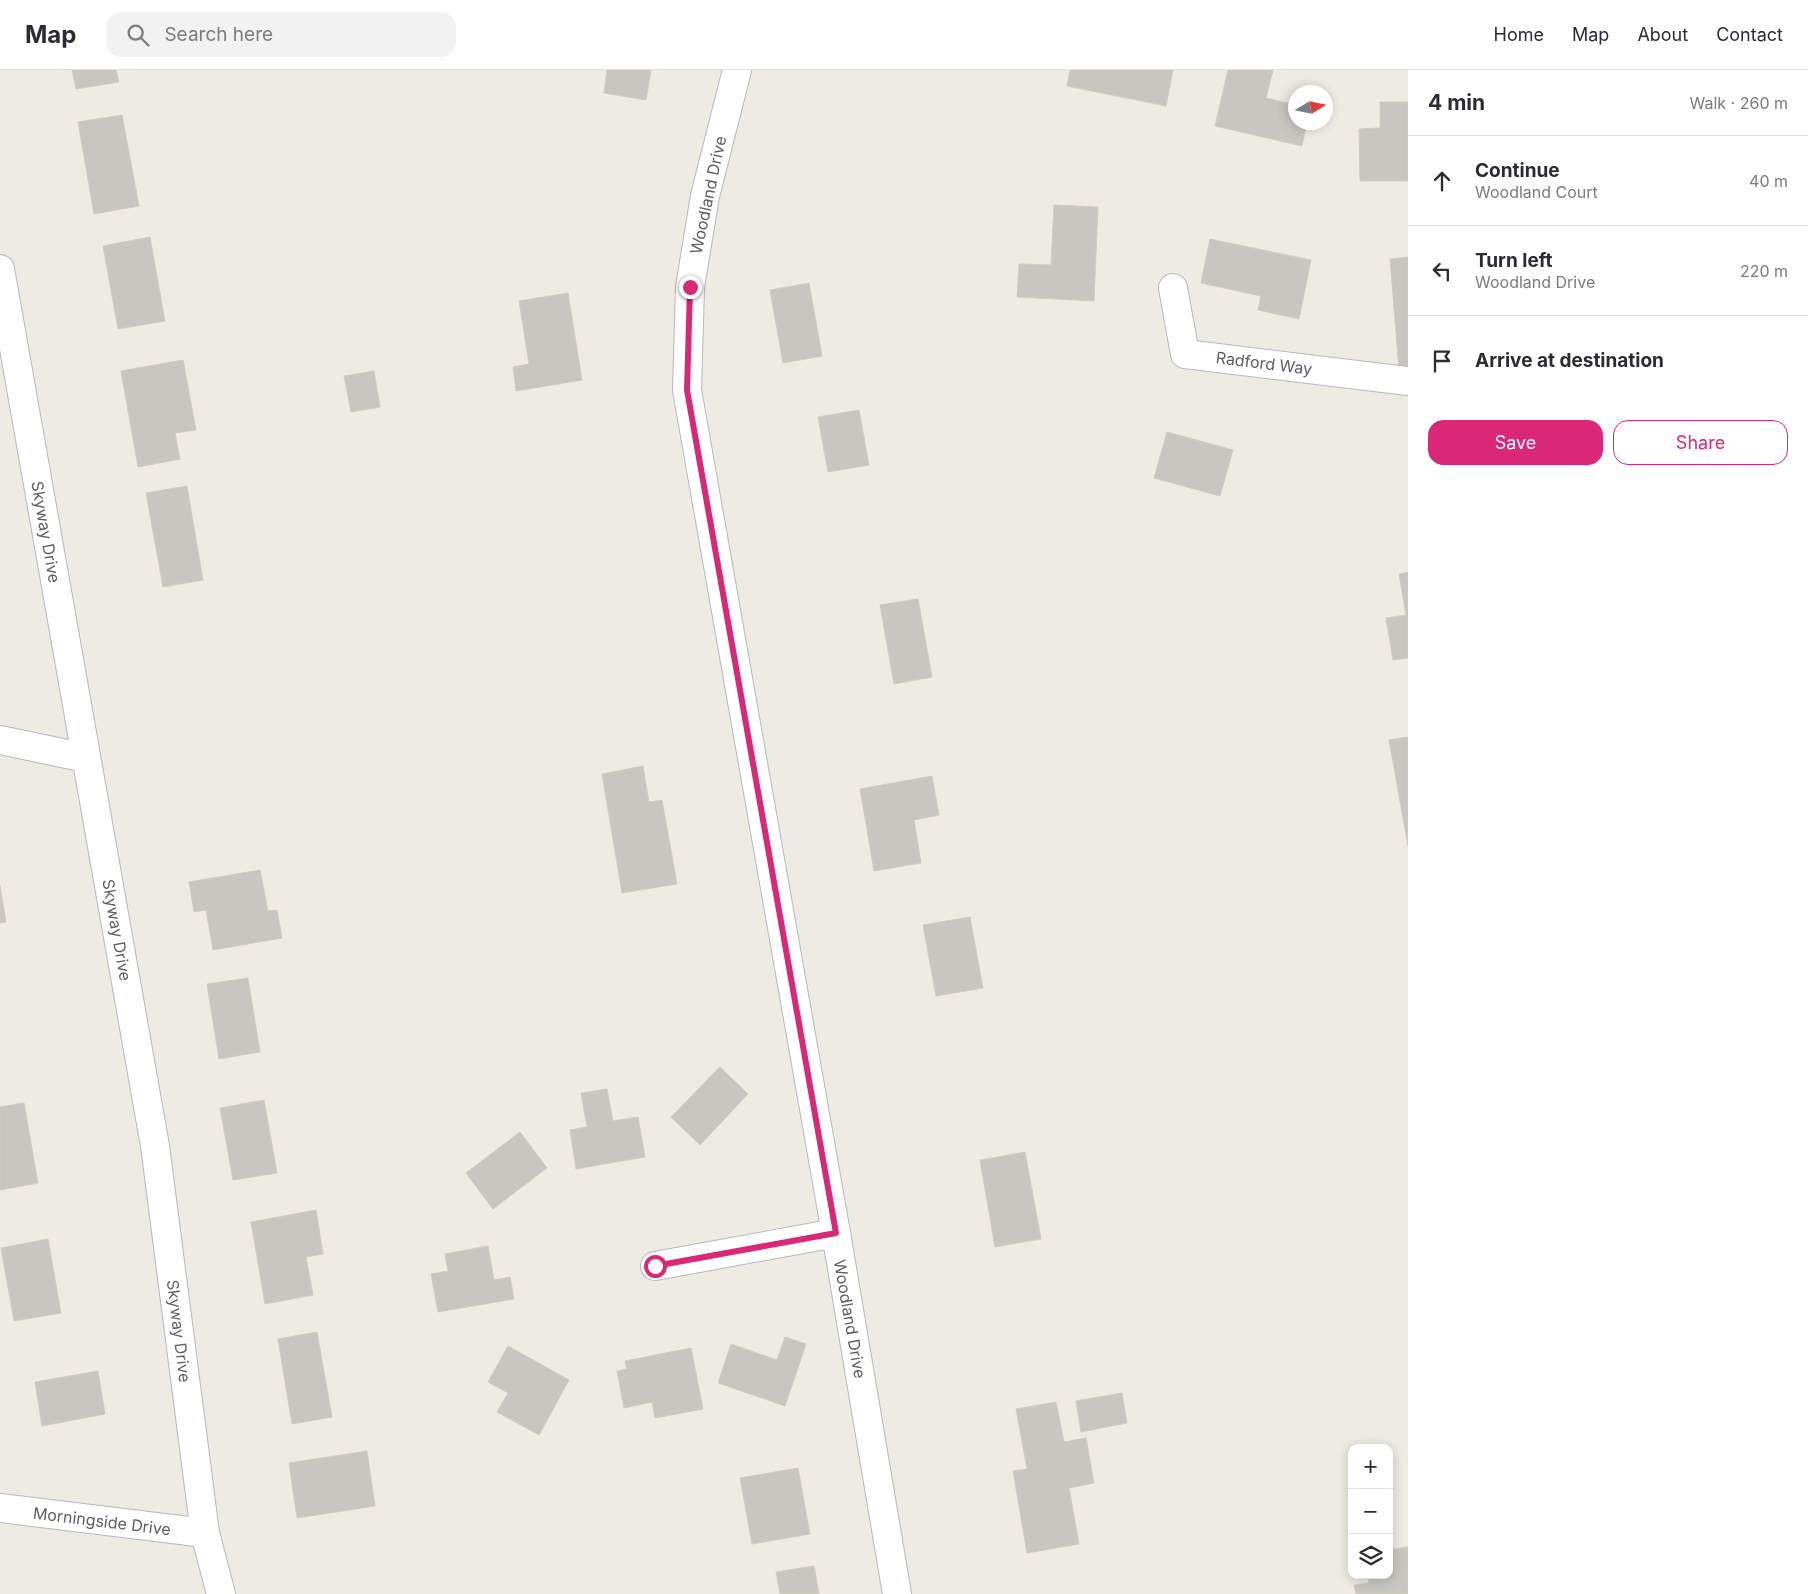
<!DOCTYPE html>
<html lang="en">
<head>
<meta charset="utf-8">
<style>
	:root { --surface:#fff; --page:#f2f2f3; --text:#2b2b33; --muted:#7c7c81; --line:#e1e1e2; --accent:#db2777 }
	body { margin:0; font-family:Inter,sans-serif; background:var(--page); color:var(--text) }
	.controls { position:absolute; right:15px; bottom:15px; display:grid; overflow:hidden; border-radius:10px; box-shadow:0 2px 12px #0003 }
	.controls button { width:45px; height:45px; display:grid; place-items:center; padding:0; border:0; border-bottom:1px solid var(--line); background:var(--surface); color:var(--text); font:25px sans-serif }
	.compass { position:absolute; left:1288px; top:15px; width:45px; height:45px; border-radius:50%; background:var(--surface); box-shadow:0 2px 12px #0003; rotate:80deg }
	.stop { position:absolute; width:15px; height:15px; margin:-11px; border:4px solid #db2777; border-radius:50%; background:#fff }
	.stop.end { background:#db2777; border-color:#fff; box-shadow:0 1px 5px #0008 }
	.list { margin:0; padding:0; list-style:none }
	h2 { display:flex; justify-content:space-between; align-items:center; height:65px; margin:0; padding:0 20px; font-size:21px }
	h2 small { font-size:16px; font-weight:400; color:var(--muted) }
	.list li { display:grid; grid-template-columns:32px 1fr auto; gap:15px; align-items:center; box-sizing:border-box; height:90px; padding:0 20px; border-top:1px solid var(--line) }
	.list b { display:block; font-size:19px; white-space:nowrap }
	.list p { margin:0; font-size:16px; white-space:nowrap; color:var(--muted) }
	.list em { font-size:16px; font-style:normal; color:var(--muted) }
	.actions { display:flex; gap:10px; padding:15px 20px }
	.actions a { flex:1; padding:11px 0; border:1px solid var(--accent); border-radius:15px; text-align:center; font-size:18px; color:var(--accent) }
	.actions .main { background:var(--accent); color:#fff }
	.icon { flex:none; width:28px; height:28px; fill:none; stroke:currentColor; stroke-width:2; stroke-linecap:round; stroke-linejoin:round }
	.map { position:relative; flex:none; width:1408px; height:1524px; overflow:hidden }
	header { display:flex; align-items:center; gap:30px; box-sizing:border-box; height:70px; padding:0 25px; background:var(--surface); border-bottom:1px solid var(--line) }
	header strong { font-size:24px }
	nav { display:flex; gap:28px; margin-inline-start:auto; font-size:18px }
	.search { width:350px; height:45px; background:var(--page); display:flex; align-items:center; gap:12px; box-sizing:border-box; padding:0 18px; border-radius:15px; color:var(--muted); font-size:19px }
	main { display:flex }
	aside { flex:1; background:var(--surface) }
	.map>svg:first-child { display:block }
</style>
</head>
<body>
<header>
<strong>Map</strong>
<div class="search"><svg class="icon" aria-label="search" viewBox="0 0 24 24"><circle cx="10" cy="10" r="6"/><path d="M15 15l6 6"/></svg>Search here</div>
<nav><a>Home</a><a>Map</a><a>About</a><a>Contact</a></nav>
</header>
<main>
<div class="map">
<svg width="1408" height="1524" viewBox="0 0 1408 1524">
	<rect width="100%" height="100%" fill="#edebe2"/>
	<path fill="#c8c6c0" stroke="#d2ccc1" d="M72,0H116L119,12L76,19Z
		M607,0H651L646,30L604,23Z
		M1070,0H1173L1166,36L1067,16Z
		M1228,0H1273L1266,28L1296,35V52H1307L1302,76L1215,56Z
		M1380,32H1408V111H1360L1359,59L1380,58Z
		M122,45L139,136L94,144L78,52Z
		M1054,135L1098,137L1094,231L1017,227L1019,194L1051,195Z
		M150,167L165,251L118,259L103,176Z
		M1210,169L1311,190L1299,249L1258,240L1261,226L1201,213Z
		M1408,187V299L1399,300L1390,189Z
		M809,213L822,286L783,293L770,220Z
		M568,223L582,310L516,321L513,297L529,294L519,231Z
		M183,290L196,360L175,363L180,389L138,397L121,301Z
		M374,301L380,337L351,342L344,306Z
		M859,340L869,395L828,402L818,347Z
		M1167,362L1233,380L1220,426L1154,408Z
		M187,416L203,510L163,517L146,423Z
		M1408,502V588L1393,590L1386,548L1406,545L1399,504Z
		M918,529L932,607L894,614L880,535Z
		M1408,667V776L1389,670Z
		M643,696L649,732L662,730L677,814L622,823L602,704Z
		M932,706L939,745L914,750L921,793L874,801L860,719Z
		M260,800L268,841L277,840L282,868L213,880L206,840L194,842L189,812Z
		M0,816L6,852L0,853Z
		M970,847L983,918L936,926L923,855Z
		M248,908L260,982L219,989L207,914Z
		M720,997L748,1024L700,1075L671,1047Z
		M607,1019L613,1051L638,1047L645,1087L576,1099L570,1060L587,1057L581,1023Z
		M264,1030L277,1103L233,1110L220,1038Z
		M24,1033L38,1113L0,1120V1037Z
		M520,1062L547,1098L493,1139L466,1103Z
		M1025,1082L1041,1169L995,1177L980,1090Z
		M316,1140L323,1184L306,1187L313,1225L265,1234L251,1152Z
		M48,1169L61,1243L14,1251L1,1178Z
		M488,1176L494,1210L510,1207L514,1229L438,1242L431,1204L448,1201L445,1184Z
		M317,1262L332,1347L292,1354L278,1269Z
		M785,1267L806,1274L785,1336L718,1313L731,1274L777,1290Z
		M508,1276L569,1310L539,1365L497,1342L508,1323L488,1312Z
		M691,1278L703,1339L655,1348L652,1332L624,1338L617,1301L627,1299L625,1291Z
		M98,1301L105,1344L42,1356L35,1312Z
		M1122,1323L1127,1353L1081,1362L1076,1331Z
		M1056,1332L1064,1372L1086,1368L1094,1413L1069,1418L1079,1474L1027,1483L1013,1401L1027,1399L1016,1339Z
		M367,1381L375,1436L297,1448L289,1393Z
		M798,1398L810,1464L752,1474L740,1408Z
		M1408,1477V1524H1356L1354,1515L1369,1513L1368,1505H1389V1480Z
		M814,1496L819,1524H780L776,1502Z"/>
	<g fill="none" stroke-linecap="round" stroke-linejoin="round">
		<defs>
			<path id="street" d="M737,0L705,126L690,217L687,320L836,1163L897,1524
				M0,199L155,1076L205,1463L221,1524
				M1173,218L1185,284L1408,311
				M0,670L86,688
				M655,1196L836,1163
				M0,1438L205,1463"/>
		</defs>
		<use href="#street" stroke="#b5b8bd" stroke-width="30"/>
		<use href="#street" stroke="#fff" stroke-width="28"/>
	</g>
	<g fill="none" stroke-linecap="round" stroke-linejoin="round">
		<path stroke="#db2777" stroke-width="6" d="M655,1196L836,1163L687,320L690,217"/>
	</g>
	<g text-anchor="middle" dominant-baseline="central" stroke-width="5" stroke-linejoin="round" paint-order="stroke">
		<g font-size="16" fill="#5b5e63" stroke="#fff">
			<text transform="translate(708 125) rotate(-78)">Woodland Drive</text>
			<text transform="translate(1264 293) rotate(7)">Radford Way</text>
			<text transform="translate(46 462) rotate(80)">Skyway Drive</text>
			<text transform="translate(117 860) rotate(80)">Skyway Drive</text>
			<text transform="translate(850 1249) rotate(80)">Woodland Drive</text>
			<text transform="translate(179 1261) rotate(83)">Skyway Drive</text>
			<text transform="translate(102 1451) rotate(7)">Morningside Drive</text>
		</g>
	</g>
</svg>
<div class="controls">
<button>+</button>
<button>−</button>
<button><svg class="icon" aria-label="layers" viewBox="0 0 24 24"><path d="M12 4l9 5-9 5-9-5zM3 14l9 5 9-5"/></svg></button>
</div>
<svg class="compass" viewBox="-18 -18 36 36"><path d="M0-13l5 13h-10z" fill="#e53935"/><path d="M0 13l5-13h-10z" fill="#7c7c81"/></svg>
<div class="stop" style="left:655px;top:1196px"></div>
<div class="stop end" style="left:690px;top:217px"></div>
</div>
<aside>
<h2>4 min<small>Walk · 260 m</small></h2>
<ul class="list">
<li><svg class="icon" aria-label="ahead" viewBox="0 0 24 24"><path d="M12 20V5M6 11l6-6 6 6"/></svg><div><b>Continue</b><p>Woodland Court</p></div><em>40 m</em></li>
<li><svg class="icon" aria-label="left" viewBox="0 0 24 24"><path d="M17 20v-9H6M10 6l-5 5 5 5"/></svg><div><b>Turn left</b><p>Woodland Drive</p></div><em>220 m</em></li>
<li><svg class="icon" aria-label="arrive" viewBox="0 0 24 24"><path d="M6 21V4h12l-3 4 3 4H6"/></svg><div><b>Arrive at destination</b></div></li>
</ul>
<div class="actions"><a class="main">Save</a><a>Share</a></div>
</aside>
</main>
</body>
</html>
